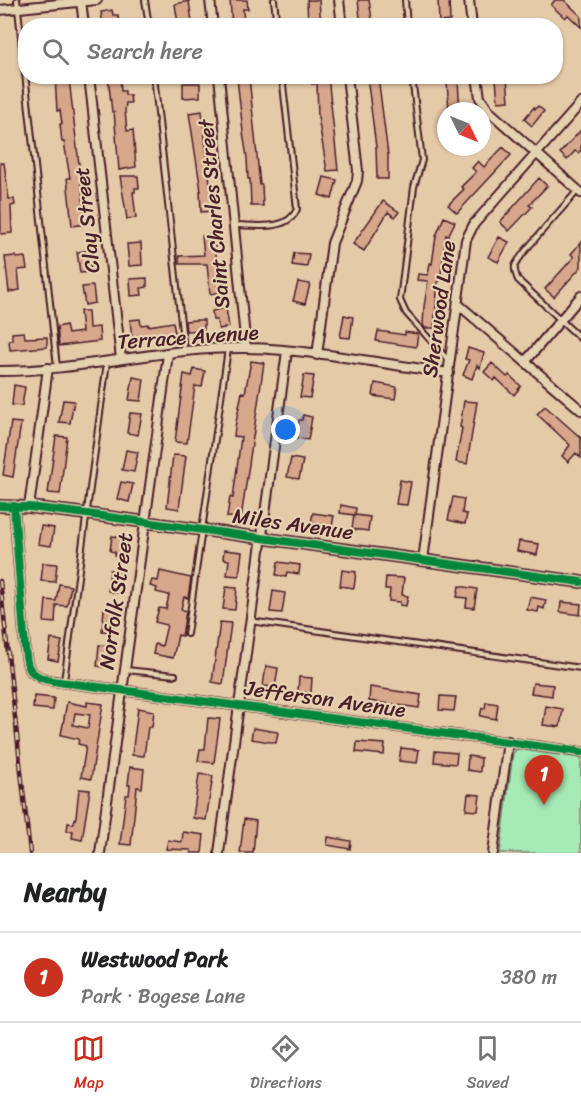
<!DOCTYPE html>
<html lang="en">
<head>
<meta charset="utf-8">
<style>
	:root { --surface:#fff; --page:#f2f2f2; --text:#202124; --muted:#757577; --line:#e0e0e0; --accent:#c8321e }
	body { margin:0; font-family:Sriracha,sans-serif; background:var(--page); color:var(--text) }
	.compass { position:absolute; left:437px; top:102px; width:54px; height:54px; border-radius:50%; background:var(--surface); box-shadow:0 2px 4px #0004; rotate:133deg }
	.you { position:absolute; left:286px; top:430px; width:21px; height:21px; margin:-15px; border:4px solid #fff; border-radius:50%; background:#1a73e8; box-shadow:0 0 0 9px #1a73e833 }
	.badge { display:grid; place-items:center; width:39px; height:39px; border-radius:50%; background:var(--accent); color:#fff; font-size:20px; font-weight:700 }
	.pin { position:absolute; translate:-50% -50px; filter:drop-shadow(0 2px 3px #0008) }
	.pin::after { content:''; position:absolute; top:32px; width:21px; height:18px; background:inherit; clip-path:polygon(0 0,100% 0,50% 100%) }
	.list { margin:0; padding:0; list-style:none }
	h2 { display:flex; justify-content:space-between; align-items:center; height:78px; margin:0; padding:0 24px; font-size:26px }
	h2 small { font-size:20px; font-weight:400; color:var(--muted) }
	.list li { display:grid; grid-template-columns:39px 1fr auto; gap:18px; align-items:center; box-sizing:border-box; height:90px; padding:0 24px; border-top:2px solid var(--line) }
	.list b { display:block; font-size:22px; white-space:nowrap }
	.list p { margin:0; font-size:20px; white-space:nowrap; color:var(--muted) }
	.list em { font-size:20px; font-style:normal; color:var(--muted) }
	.icon { flex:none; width:33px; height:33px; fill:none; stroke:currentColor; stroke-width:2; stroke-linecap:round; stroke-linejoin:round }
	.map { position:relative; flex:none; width:581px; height:853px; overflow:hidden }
	.search { position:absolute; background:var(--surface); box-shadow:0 2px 4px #0004; left:18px; right:18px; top:18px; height:66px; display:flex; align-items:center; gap:15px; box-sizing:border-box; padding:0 21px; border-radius:24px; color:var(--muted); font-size:22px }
	.sheet { height:168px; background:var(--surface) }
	nav { display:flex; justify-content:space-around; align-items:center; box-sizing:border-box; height:84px; border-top:2px solid var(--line); background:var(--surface); font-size:16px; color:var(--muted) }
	nav a { display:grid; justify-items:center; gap:3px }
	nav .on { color:var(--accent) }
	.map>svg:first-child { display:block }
</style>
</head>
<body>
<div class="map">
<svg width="581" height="853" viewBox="0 0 581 853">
	<rect width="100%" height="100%" fill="#e5caa8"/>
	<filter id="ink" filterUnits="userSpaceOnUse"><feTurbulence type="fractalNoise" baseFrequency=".0167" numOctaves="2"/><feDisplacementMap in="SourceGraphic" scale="12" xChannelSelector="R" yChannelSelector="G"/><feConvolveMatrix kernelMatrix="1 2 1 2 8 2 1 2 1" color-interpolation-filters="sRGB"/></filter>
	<g filter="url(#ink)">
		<path fill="#a6eab5" stroke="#788470" stroke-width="1.5" d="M517,749L581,758V853H500L513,753Z"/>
		<path fill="#d6a78b" stroke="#4a1f2b" stroke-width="1.5" fill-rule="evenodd" d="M230,0H247L248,9H243L244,26H232Z
			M307,0H319L321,26H308Z
			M358,0H369L373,26H361Z
			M438,0H449L450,21L439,22Z
			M555,0H564L581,16V27L568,15L565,18L551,5Z
			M189,1L192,22L178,24L175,4Z
			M112,10L113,15H118L119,24L103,26L101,12Z
			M55,76H67V79H69L86,224L72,226L67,178H70L64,142H62L60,124H62L60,110L57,111Z
			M108,76H120L121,91H125V95H130L131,103H126L125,111L127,131L133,130L136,167L119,170L114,112H112Z
			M328,76L338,170L327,171L318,117L317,83L312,84L311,77Z
			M367,76H378L388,155V179H377L376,147Z
			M249,77L260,185H262L263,206H251L250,179H248L247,158L243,132L237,78Z
			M507,78L509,101L498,102L496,79Z
			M458,81L460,111H449L447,82Z
			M183,83H200V97L183,98Z
			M538,106L544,111L532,126L524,119L534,107L535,109Z
			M202,111L213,211L201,212L200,191H201L189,113Z
			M581,130V150L578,153L575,151L567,160L560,153Z
			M503,147L511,155L457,213L448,205L464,189L461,187L476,172L472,168L478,161L484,167Z
			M0,163H4L9,199H14L15,205L11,206L12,233L1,234Z
			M120,176H138L139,188H135V192H133L136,218L127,219Z
			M324,177L337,180L332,199L319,195Z
			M539,178L547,186L529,205L532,207L509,231L500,222Z
			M383,201L399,212L395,217L388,212L364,251L353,244Z
			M444,217L455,222L448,236L446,235L440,281H438L434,328H425L423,325L424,307L428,281L417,280L418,274L428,275L430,263L432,264L436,236Z
			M214,234L218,277L220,276L222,292L210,294L207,264H179V256L204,255L202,236Z
			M499,237L509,242L498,262L488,257Z
			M581,242V267L554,297L545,289L574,257L571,254Z
			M141,243L142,265L129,266L127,244Z
			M89,250L91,272L80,273L77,252Z
			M294,253L309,254L307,267L292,265Z
			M16,256V258L25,257L27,269L18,270L20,290L9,292L5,257Z
			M147,278V287L141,288L142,295L131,296L130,279Z
			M298,282L310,284L305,304L293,301Z
			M93,286L95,303L85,305L82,287Z
			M226,308L229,327L219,329L217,320H213L212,311Z
			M80,311H88L89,328L99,327L100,341L59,346L57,327L66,325L68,334L82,332Z
			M344,315L353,317L350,338L340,337Z
			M140,319L141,325L148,324V326L173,322L175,333L132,339L130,320Z
			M196,320H204V330L186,331L185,321Z
			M378,331L405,335V332L418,334L416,347L376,341Z
			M24,332L25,338L47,337V347L10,350L9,340H12V333Z
			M468,348L484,353L480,368L477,365L472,379L463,375L469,360L465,359Z
			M251,361L264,363L241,518L227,517L230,497L233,498L241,437L234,436L235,427L242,392L245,393Z
			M492,363L507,377L509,375L521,386L514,395L496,378L494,381L484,372Z
			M194,369L205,371L202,387L195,386L187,443L175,442L184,374L192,376Z
			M304,375L314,376L310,398L300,397Z
			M133,377L144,379L141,401L129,400Z
			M375,383L397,387L395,399L373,396Z
			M14,385L25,387L22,406L12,405Z
			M63,400L74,401L70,423L59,422Z
			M464,401L477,402L467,464L456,462L462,428L460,427Z
			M545,406L581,438V458L576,453L568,462L562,456L570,445L537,414Z
			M130,413L142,414L138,435L127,433Z
			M303,415L312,417L308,440L297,438L299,420H302Z
			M11,422L21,423L13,477L3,475Z
			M56,436L67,437L60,494L48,493Z
			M126,450L138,452L134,472L122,470Z
			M173,455L186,456L179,509L167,507Z
			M291,458L303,460L299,479L287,477Z
			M400,480L411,482L407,505L396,504Z
			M121,482L133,484L129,502L117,499Z
			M453,497L464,499L462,513L467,514L465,524L448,520Z
			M341,505L356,508L355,515L370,517L368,531L352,529L354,515L340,513Z
			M313,513L334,516L332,526L311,523Z
			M41,526L54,528L51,546L38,544Z
			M112,536L125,538L122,557L115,556V552L110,551Z
			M519,541L539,544L537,555L517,551Z
			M224,550L242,552L239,576L227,575L229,560L223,559Z
			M278,562L300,565L299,574L287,572L286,577L276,575Z
			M43,563L57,564L55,582L41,581Z
			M110,570L121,572L118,593L108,591Z
			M342,570L356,572L354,588L340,586Z
			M160,571L191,578L188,598L184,597L181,609L186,611L182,636L178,635L173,658L153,654L155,644L162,646L167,625L155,622L159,608L166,609L169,595L156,592L157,588L150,586L152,580L158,581Z
			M386,577L404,578L402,595L408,596L406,606L400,605V602L389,601L390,589H385Z
			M59,584L71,586L67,606L56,605L55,623L44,622L46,600L56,601Z
			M459,586L477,589L474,608L466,607L467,598L457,597Z
			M226,587L237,588L235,610L223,609Z
			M273,591L285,593L282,613L270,612Z
			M530,597L546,600L544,609L539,607L538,612L527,610Z
			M561,602L581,604L580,615L560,612Z
			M104,609L116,610L113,632L102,631Z
			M220,622L231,623L223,684L212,682Z
			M51,639L62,641L58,661L48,659Z
			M99,645L111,646L108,668L97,666Z
			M266,666L278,668L275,687L263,686Z
			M299,677L312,678L311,693L298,692Z
			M533,683L553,685L552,696L531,693Z
			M370,687L421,695L419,708L369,701Z
			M34,696L54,698L53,710L33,708Z
			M440,696L456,697L454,711L439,710Z
			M67,702L87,706V702L103,704L91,779L81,777L86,746L78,744L79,739L61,735ZM75,713L90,715L88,728L73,725Z
			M486,702L498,704L496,719L480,716L482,708H485Z
			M546,706L563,709L560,727L543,725Z
			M138,708L154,711L152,727H148L144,756L132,755Z
			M208,718L220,719L214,763L198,761L200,749H205Z
			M253,728L278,732L276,743L251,739Z
			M357,742L385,744L384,755L356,752Z
			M401,748L419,750L417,763L399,761Z
			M435,751L457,753L456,764L434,762Z
			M468,756L481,758L480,772L467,770Z
			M130,767L144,769L142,788L137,787L131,845L120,844L126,795H129L130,785H128Z
			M199,774L213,776L206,820L193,818Z
			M79,789L90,790L82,840L72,838L73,831H67L68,823L73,824L76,817Z
			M468,794L480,795L478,811L466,810Z
			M244,819L256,821L253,853H240Z
			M183,832L204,835L202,853H191V850L166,849L168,840L182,842Z
			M328,837L351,841L350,849L327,845Z"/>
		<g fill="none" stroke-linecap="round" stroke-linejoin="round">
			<defs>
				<path id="service" d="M17,0L57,367
					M145,0L149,26
					M274,0L277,26
					M405,0L407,26
					M154,76L184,350
					M412,76L422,160L414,187L400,300L406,313L449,361
					M578,190C567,204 519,254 515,266C514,272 516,275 518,280L581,339
					M234,225C254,225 288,232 297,209L282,76
					M250,621L581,668
					M187,634L228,349
					M126,670L175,675
					M64,681L107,362"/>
				<path id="minor" d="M81,0L84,26
					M210,0L213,26
					M339,0L342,26
					M469,0L472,26
					M0,10L97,0
					M89,76L121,359
					M219,76L246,348
					M477,76L480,98L489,111L581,193
					M458,304L581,410
					M317,355L332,243L357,181L358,171L347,76
					M525,362L581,296
					M0,371C82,371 163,347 245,348C311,349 383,364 449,373
					M14,506L25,648C26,655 26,662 29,668C37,682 62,682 76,684L581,752
					M29,507L48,368
					M423,560L466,240L474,224L581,103
					M100,853L168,354
					M219,853L287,351
					M493,853L508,741"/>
				<path id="tertiary" d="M0,506L29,507L87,514L581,582"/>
			</defs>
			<use href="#service" stroke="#4a1f2b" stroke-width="8"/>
			<use href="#minor" stroke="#4a1f2b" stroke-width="12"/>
			<use href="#tertiary" stroke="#4a1f2b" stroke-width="14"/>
			<use href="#service" stroke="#e5d2b0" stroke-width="4"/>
			<use href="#minor" stroke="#e5d2b0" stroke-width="8"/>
			<use href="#tertiary" stroke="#e5d2b0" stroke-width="9"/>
			<defs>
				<path id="rail" d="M0,581L30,853"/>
			</defs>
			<use href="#rail" stroke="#4a1f2b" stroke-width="4.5"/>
			<use href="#rail" stroke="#e5d2b0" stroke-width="2" stroke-dasharray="7" stroke-linecap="butt"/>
			<defs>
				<path id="cycleway" d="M0,506L29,507L87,514L581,582
					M14,506L25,648C26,655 26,662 29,668C37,682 62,682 76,684L581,752"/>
			</defs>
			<use href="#cycleway" stroke="#e5d2b0" stroke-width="11"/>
			<use href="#cycleway" stroke="#00873e" stroke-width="8"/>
		</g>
	</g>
	<g text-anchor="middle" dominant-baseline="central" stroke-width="4.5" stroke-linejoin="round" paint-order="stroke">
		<g font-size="21" fill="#4a1f2b" stroke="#e5d2b0">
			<text transform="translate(214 214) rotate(-95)">Saint Charles Street</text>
			<text transform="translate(87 220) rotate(-96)">Clay Street</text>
			<text transform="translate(439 309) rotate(-82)">Sherwood Lane</text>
			<text transform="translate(188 337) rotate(-4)">Terrace Avenue</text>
			<text transform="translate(293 524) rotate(8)">Miles Avenue</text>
			<text transform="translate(116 601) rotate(-82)">Norfolk Street</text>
			<text transform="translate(325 699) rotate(8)">Jefferson Avenue</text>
		</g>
	</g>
</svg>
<svg class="compass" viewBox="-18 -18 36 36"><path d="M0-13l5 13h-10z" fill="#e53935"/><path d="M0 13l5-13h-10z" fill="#757577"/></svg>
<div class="you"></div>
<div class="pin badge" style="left:544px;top:805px">1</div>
<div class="search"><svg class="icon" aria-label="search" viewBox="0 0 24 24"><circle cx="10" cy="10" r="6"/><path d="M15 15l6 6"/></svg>Search here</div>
</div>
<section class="sheet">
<h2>Nearby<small></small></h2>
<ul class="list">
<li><span class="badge">1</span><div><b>Westwood Park</b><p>Park · Bogese Lane</p></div><em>380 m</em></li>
</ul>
</section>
<nav>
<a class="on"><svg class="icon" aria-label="map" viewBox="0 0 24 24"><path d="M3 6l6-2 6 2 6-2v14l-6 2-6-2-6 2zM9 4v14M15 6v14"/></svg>Map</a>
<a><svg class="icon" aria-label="directions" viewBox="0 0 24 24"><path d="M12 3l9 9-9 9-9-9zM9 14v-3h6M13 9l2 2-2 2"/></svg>Directions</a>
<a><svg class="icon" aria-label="saved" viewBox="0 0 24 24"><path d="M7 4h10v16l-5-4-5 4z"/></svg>Saved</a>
</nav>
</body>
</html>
